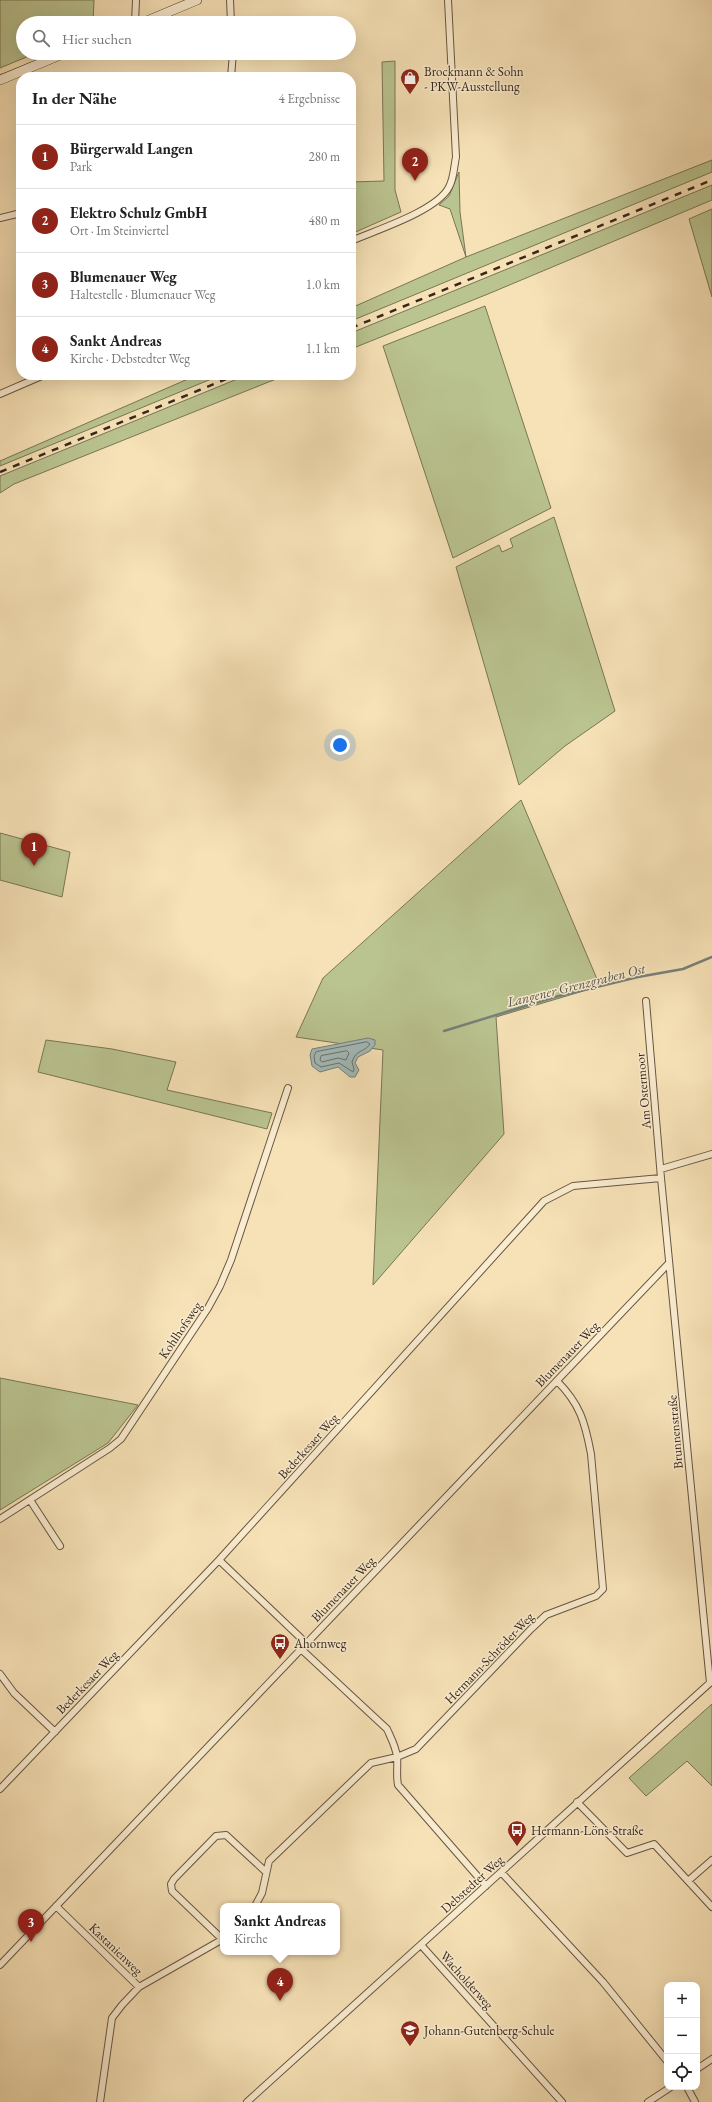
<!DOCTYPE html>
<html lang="de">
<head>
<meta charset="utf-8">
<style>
	:root { --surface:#fff; --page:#f2f2f2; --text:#222; --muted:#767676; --line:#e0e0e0; --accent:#8f2418 }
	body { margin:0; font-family:"EB Garamond",serif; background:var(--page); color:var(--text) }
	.controls { position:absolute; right:12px; bottom:12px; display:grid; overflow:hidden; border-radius:8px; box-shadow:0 4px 16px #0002 }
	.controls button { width:36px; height:36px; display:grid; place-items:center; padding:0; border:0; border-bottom:1px solid var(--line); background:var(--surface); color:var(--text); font:20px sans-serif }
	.you { position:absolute; left:340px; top:745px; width:14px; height:14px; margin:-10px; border:3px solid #fff; border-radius:50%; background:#1a73e8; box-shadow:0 0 0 6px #1a73e833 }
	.badge { display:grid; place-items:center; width:26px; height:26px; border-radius:50%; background:var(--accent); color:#fff; font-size:13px; font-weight:700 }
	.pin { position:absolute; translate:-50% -33px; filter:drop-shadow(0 1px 2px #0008) }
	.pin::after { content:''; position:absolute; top:21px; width:14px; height:12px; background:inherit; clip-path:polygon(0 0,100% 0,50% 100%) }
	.popup { position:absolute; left:220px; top:1903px; width:120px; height:52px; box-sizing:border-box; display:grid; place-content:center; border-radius:8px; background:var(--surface); filter:drop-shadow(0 1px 3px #0005); font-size:13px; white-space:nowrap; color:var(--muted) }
	.popup b { font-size:15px; color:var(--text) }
	.popup::after { content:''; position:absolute; left:50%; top:100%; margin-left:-8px; border:8px solid transparent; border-top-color:var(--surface) }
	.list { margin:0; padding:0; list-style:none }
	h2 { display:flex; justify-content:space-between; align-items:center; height:52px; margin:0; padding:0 16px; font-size:17px }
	h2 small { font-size:13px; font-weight:400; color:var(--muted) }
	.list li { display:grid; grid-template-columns:26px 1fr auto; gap:12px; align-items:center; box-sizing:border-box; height:64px; padding:0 16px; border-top:1px solid var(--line) }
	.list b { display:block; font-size:15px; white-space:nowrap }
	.list p { margin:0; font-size:13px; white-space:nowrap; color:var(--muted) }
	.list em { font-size:13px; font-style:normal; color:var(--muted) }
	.icon { flex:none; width:22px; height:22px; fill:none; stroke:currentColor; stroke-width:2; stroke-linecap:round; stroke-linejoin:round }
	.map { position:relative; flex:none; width:712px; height:2102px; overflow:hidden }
	.search { position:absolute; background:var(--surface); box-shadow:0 4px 16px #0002; left:16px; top:16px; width:340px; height:44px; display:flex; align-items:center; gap:10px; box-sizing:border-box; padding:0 14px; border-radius:22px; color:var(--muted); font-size:15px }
	.panel { position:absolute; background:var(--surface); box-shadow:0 4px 16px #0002; left:16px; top:72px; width:340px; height:308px; border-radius:16px }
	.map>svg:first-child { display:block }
</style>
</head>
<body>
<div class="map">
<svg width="712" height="2102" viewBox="0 0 712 2102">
	<rect width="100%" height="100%" fill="#f7e2b7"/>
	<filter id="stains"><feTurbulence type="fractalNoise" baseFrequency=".005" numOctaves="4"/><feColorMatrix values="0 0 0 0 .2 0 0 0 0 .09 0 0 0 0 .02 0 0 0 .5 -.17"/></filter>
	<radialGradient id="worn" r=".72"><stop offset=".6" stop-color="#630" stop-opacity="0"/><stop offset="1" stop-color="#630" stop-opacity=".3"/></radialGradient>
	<path fill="#bac490" stroke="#787654" d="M0,0H94L93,23H23V53H36L0,68Z
		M395,61V190L401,212L351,234V182L384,181L382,62Z
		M712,160V172L351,321V308L466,257L450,209L439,205L449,196L459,172L460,212L466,257Z
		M712,185V200L488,294L351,349V333Z
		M712,209V297L689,219Z
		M485,306L551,508L453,558L383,346Z
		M197,375H221L0,466V461Z
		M247,375H286L14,484L0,493V476Z
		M554,517L615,711L565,746L519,785L456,567L499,545L502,552L513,547L510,539Z
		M521,800L600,986L496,1017L504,1134L373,1285L383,1050L296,1037L323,978Z
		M0,833L70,852L62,897L0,880Z
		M46,1040L112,1049L176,1062L167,1090L272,1113L267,1129L38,1072Z
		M0,1378L138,1405L108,1443L0,1510Z
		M712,1704V1786L687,1761L646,1796L629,1778Z"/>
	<path fill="#a2bbba" stroke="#77807a" d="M368,1038L375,1040V1045L370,1051L358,1057L355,1063L359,1070L355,1077H350L338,1067L320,1072L312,1066L310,1055L312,1049Z"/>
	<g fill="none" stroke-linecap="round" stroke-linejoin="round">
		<path stroke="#6c716a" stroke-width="1" d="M367,1042L370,1044C364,1053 356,1049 352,1062L354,1069L353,1072L339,1063L321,1067L315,1063L314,1056L316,1052Z
			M347,1051L349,1053L346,1060L338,1058L322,1062L320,1060L321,1056Z"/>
		<path stroke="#77807a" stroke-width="2.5" d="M444,1031L555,997L638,977L683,969L712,957"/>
		<defs>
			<path id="street" d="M230,0L231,23
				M135,23L136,0
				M231,77L233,53
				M0,218L21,213
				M351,241C376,230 437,211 449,187C454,178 454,166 456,157L448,0
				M0,394L44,375
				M646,1001L661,1178L710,1683
				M661,1169L712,1154
				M30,1500L60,1546
				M0,1519L110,1448L121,1439L208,1308L220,1286L231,1260L288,1088
				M219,1560L306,1643
				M301,1649L387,1729C391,1738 396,1747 397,1757C398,1767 396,1774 398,1785L486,1886
				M0,1674L14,1693L55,1732
				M0,1789L219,1560L544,1201L573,1186L661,1178
				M577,1802L627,1853L654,1844L712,1907
				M501,1872L603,1982L667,2061
				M688,1881L712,1860
				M56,1906L139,1987
				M255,1906L262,1893L269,1861L371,1763L397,1757L416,1749L531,1629L546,1615L596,1596L603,1589L591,1454C585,1422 580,1404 557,1381
				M222,1939L172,1891L171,1884L174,1879L216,1836L226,1835L266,1872
				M421,1945L562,2102
				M0,1965L669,1263
				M697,2069L712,2059
				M687,2087L695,2102
				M100,2102L112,2018L122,2005L139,1987L223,1939
				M247,2102L712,1681
				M648,2102L671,2087"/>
			<path id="secondary" d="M142,23L197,0
				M0,80L65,53"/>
		</defs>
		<use href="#street" stroke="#675640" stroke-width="8"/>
		<use href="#secondary" stroke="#372719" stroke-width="10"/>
		<use href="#street" stroke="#faecd0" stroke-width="6"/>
		<use href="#secondary" stroke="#faecd0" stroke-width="9"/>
		<path stroke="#372719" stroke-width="2.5" stroke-dasharray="7 7" stroke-linecap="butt" d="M351,328L712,180
			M0,472L236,375"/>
	</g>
	<defs>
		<symbol id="shop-pin" viewBox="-11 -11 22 30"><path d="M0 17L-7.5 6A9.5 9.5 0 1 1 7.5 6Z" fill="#8f2418" stroke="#faecd0"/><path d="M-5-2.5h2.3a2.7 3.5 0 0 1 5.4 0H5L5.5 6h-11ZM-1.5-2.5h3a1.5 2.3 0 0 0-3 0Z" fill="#fff"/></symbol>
		<symbol id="bus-pin" viewBox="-11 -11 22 30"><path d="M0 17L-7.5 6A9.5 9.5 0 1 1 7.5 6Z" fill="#8f2418" stroke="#faecd0"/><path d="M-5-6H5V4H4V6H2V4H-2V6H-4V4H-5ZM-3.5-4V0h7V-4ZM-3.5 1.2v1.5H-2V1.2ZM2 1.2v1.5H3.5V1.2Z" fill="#fff"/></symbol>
		<symbol id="school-pin" viewBox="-11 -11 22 30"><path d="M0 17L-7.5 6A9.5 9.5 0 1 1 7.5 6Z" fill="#8f2418" stroke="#faecd0"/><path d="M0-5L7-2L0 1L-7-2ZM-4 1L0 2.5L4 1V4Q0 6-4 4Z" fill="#fff"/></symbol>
	</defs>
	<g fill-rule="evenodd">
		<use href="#shop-pin" x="399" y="67" width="22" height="30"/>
		<use href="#bus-pin" x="269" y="1632" width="22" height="30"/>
		<use href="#bus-pin" x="506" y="1819" width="22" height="30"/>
		<use href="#school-pin" x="399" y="2019" width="22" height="30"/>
	</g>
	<g text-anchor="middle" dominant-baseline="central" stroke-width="3" stroke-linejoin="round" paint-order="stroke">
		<g font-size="13" fill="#372719" stroke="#faecd0" text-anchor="start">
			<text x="424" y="71">Brockmann &amp; Sohn<tspan x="424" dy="15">- PKW-Ausstellung</tspan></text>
			<text x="294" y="1643">Ahornweg</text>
			<text x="531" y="1830">Hermann-Löns-Straße</text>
			<text x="424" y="2030">Johann-Gutenberg-Schule</text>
		</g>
		<g font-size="13" fill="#372719" stroke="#faecd0">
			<text transform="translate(643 1091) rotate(-95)">Am Ostermoor</text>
			<text transform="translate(180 1330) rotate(-56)">Kohlhofsweg</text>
			<text transform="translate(567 1354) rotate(-46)">Blumenauer Weg</text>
			<text transform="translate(675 1432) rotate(-95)">Brunnenstraße</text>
			<text transform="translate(308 1446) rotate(-48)">Bederkesaer Weg</text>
			<text transform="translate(343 1589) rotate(-46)">Blumenauer Weg</text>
			<text transform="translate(489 1658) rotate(-46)">Hermann-Schröder-Weg</text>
			<text transform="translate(87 1682) rotate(-46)">Bederkesaer Weg</text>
			<text transform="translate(472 1884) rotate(-42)">Debstedter Weg</text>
			<text transform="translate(116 1949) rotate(44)">Kastanienweg</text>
			<text transform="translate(467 1980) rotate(48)">Wacholderweg</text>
		</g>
		<g font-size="14" font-style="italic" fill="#575349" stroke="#faecd0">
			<text transform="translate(576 985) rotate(-14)">Langener Grenzgraben Ost</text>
		</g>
	</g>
	<rect width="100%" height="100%" filter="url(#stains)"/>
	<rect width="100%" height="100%" fill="url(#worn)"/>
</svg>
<div class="controls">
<button>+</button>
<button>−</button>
<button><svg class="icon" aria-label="locate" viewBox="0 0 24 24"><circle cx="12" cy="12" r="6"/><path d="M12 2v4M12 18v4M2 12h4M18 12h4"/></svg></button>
</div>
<div class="you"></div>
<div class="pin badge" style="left:34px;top:866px">1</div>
<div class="pin badge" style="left:415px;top:181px">2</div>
<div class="pin badge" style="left:31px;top:1942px">3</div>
<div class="pin badge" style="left:280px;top:2001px">4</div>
<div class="popup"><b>Sankt Andreas</b>Kirche</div>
<div class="search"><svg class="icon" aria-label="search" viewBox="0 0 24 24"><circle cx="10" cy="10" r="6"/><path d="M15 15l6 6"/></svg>Hier suchen</div>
<section class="panel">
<h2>In der Nähe<small>4 Ergebnisse</small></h2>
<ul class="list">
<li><span class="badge">1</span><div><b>Bürgerwald Langen</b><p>Park</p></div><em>280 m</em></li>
<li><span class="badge">2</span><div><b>Elektro Schulz GmbH</b><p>Ort · Im Steinviertel</p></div><em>480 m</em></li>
<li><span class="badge">3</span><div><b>Blumenauer Weg</b><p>Haltestelle · Blumenauer Weg</p></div><em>1.0 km</em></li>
<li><span class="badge">4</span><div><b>Sankt Andreas</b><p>Kirche · Debstedter Weg</p></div><em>1.1 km</em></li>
</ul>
</section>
</div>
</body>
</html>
